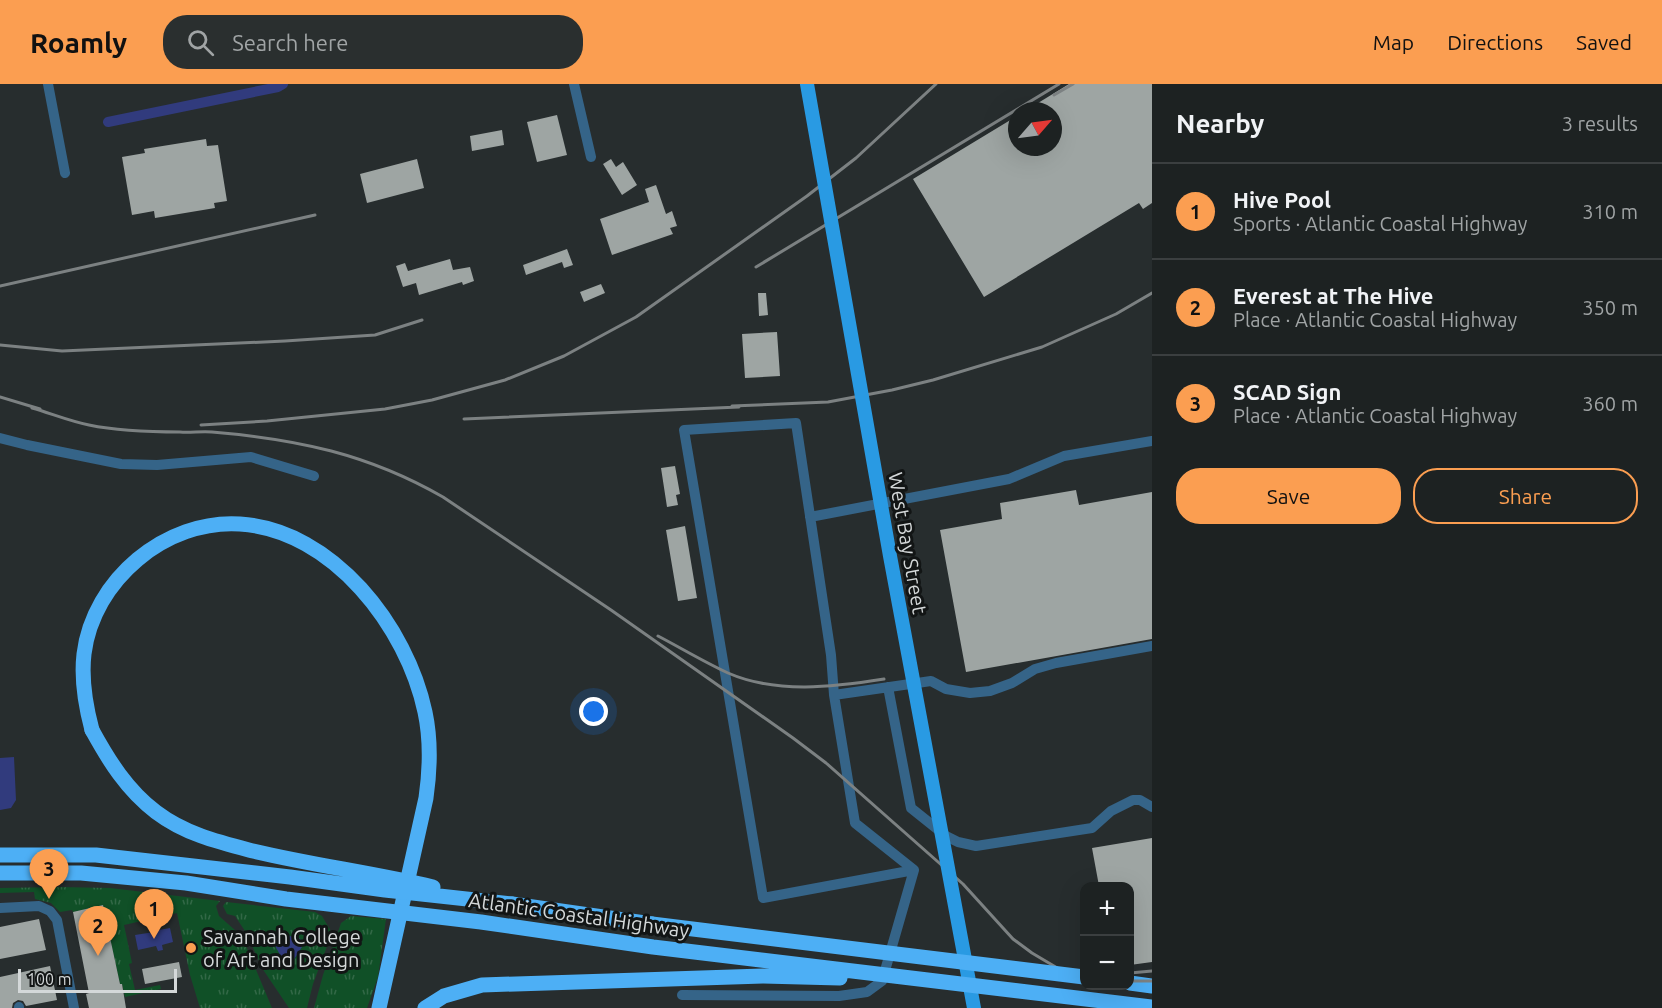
<!DOCTYPE html>
<html lang="en">
<head>
<meta charset="utf-8">
<style>
	:root { --surface:#1d2222; --page:#2a2f2f; --text:#f1f3f6; --muted:#a0a4a5; --line:#3b3f40; --accent:#fb9e51 }
	body { margin:0; font-family:Ubuntu,sans-serif; background:var(--page); color:var(--text) }
	.controls { position:absolute; right:18px; bottom:18px; display:grid; overflow:hidden; border-radius:12px; box-shadow:0 6px 24px #0002 }
	.controls button { width:54px; height:54px; display:grid; place-items:center; padding:0; border:0; border-bottom:2px solid var(--line); background:var(--surface); color:var(--text); font:30px sans-serif }
	.compass { position:absolute; left:1008px; top:18px; width:54px; height:54px; border-radius:50%; background:var(--surface); box-shadow:0 6px 24px #0002; rotate:62deg }
	.scale { position:absolute; left:18px; bottom:15px; width:159px; box-sizing:border-box; padding-left:6px; border:3px solid #d4d8d9; border-top:0; font-size:16px; line-height:21px; white-space:nowrap; color:#d4d8d9; -webkit-text-stroke:4px #121515; paint-order:stroke }
	.you { position:absolute; left:594px; top:628px; width:21px; height:21px; margin:-15px; border:4px solid #fff; border-radius:50%; background:#1a73e8; box-shadow:0 0 0 9px #1a73e833 }
	.badge { display:grid; place-items:center; width:39px; height:39px; border-radius:50%; background:var(--accent); color:#111; font-size:20px; font-weight:700 }
	.pin { position:absolute; translate:-50% -50px; filter:drop-shadow(0 2px 3px #0008) }
	.pin::after { content:''; position:absolute; top:32px; width:21px; height:18px; background:inherit; clip-path:polygon(0 0,100% 0,50% 100%) }
	.list { margin:0; padding:0; list-style:none }
	h2 { display:flex; justify-content:space-between; align-items:center; height:78px; margin:0; padding:0 24px; font-size:26px }
	h2 small { font-size:20px; font-weight:400; color:var(--muted) }
	.list li { display:grid; grid-template-columns:39px 1fr auto; gap:18px; align-items:center; box-sizing:border-box; height:96px; padding:0 24px; border-top:2px solid var(--line) }
	.list b { display:block; font-size:22px; white-space:nowrap }
	.list p { margin:0; font-size:20px; white-space:nowrap; color:var(--muted) }
	.list em { font-size:20px; font-style:normal; color:var(--muted) }
	.actions { display:flex; gap:12px; padding:18px 24px }
	.actions a { flex:1; padding:14px 0; border:2px solid var(--accent); border-radius:24px; text-align:center; font-size:21px; color:var(--accent) }
	.actions .main { background:var(--accent); color:#111 }
	.icon { flex:none; width:33px; height:33px; fill:none; stroke:currentColor; stroke-width:2; stroke-linecap:round; stroke-linejoin:round }
	.map { position:relative; flex:none; width:1152px; height:924px; overflow:hidden }
	header { display:flex; align-items:center; gap:36px; box-sizing:border-box; height:84px; padding:0 30px; background:var(--accent); color:#111 }
	header strong { font-size:28px }
	nav { display:flex; gap:33px; margin-inline-start:auto; font-size:21px }
	.search { width:420px; height:54px; background:var(--page); display:flex; align-items:center; gap:15px; box-sizing:border-box; padding:0 21px; border-radius:24px; color:var(--muted); font-size:22px }
	main { display:flex }
	aside { flex:1; background:var(--surface) }
	.map>svg:first-child { display:block }
</style>
</head>
<body>
<header>
<strong>Roamly</strong>
<div class="search"><svg class="icon" aria-label="search" viewBox="0 0 24 24"><circle cx="10" cy="10" r="6"/><path d="M15 15l6 6"/></svg>Search here</div>
<nav><a>Map</a><a>Directions</a><a>Saved</a></nav>
</header>
<main>
<div class="map">
<svg width="1152" height="924" viewBox="0 0 1152 924">
	<defs>
		<pattern id="grass-tufts" width="24" height="20" patternUnits="userSpaceOnUse" patternTransform="scale(1.5)"><rect width="24" height="20" fill="#105027"/><path d="M3 7l-1-3M5 7V3M7 7l1-3M15 17l-1-3M17 17v-4M19 17l1-3" fill="none" stroke="#326846"/></pattern>
	</defs>
	<rect width="100%" height="100%" fill="#272d2e"/>
	<path fill="url(#grass-tufts)" d="M60,803L110,804L220,817L216,822L219,832L236,847L246,862L272,924H200L190,891L177,829L124,841L132,879L129,880L135,906L160,901L161,905L125,913L122,900H120L103,822L73,828L72,826L60,828L51,819L35,815L34,808L0,809V804Z
		M226,818L315,828L322,832L332,849L313,900L307,924H289L262,884L247,850L235,832L227,830L223,822Z
		M351,832L386,835L378,893L367,924H314L323,891L339,845L341,839Z"/>
	<path fill="#313b7d" d="M14,673L16,716L11,724L0,726V674Z
		M158,841L159,846L170,844L173,858L162,861L163,866L158,867L156,862L138,866L135,851L154,848L153,842Z
		M276,849L299,854L302,857V863L290,882L285,880L273,858L272,851Z"/>
	<g fill="none" stroke-linecap="round" stroke-linejoin="round">
		<path stroke="#313b7d" stroke-width="10" d="M108,38L278,3L283,0"/>
	</g>
	<path fill="#9ea5a3" d="M1069,0H1152V119L1143,125L1139,119L984,213L913,95L1017,32V63H1053V27H1025Z
		M557,31L567,71L537,78L527,38Z
		M502,46L504,61L472,67L470,52Z
		M206,55L207,62L218,61L227,117L214,119L215,124L155,134L154,127L132,131L122,73L145,69L144,65Z
		M417,75L424,104L367,119L360,90Z
		M611,75L616,83L623,78L637,101L622,111L603,80Z
		M656,101L666,130L672,127L677,142L670,144L673,150L612,171L600,135L649,118L645,105Z
		M567,165L573,181L564,184L562,178L526,191L523,181Z
		M450,175L453,186L470,183L474,197L463,201L462,198L419,211L416,199L403,203L396,182L405,179L408,187Z
		M601,200L605,209L584,218L580,208Z
		M758,209H766L768,231L759,232Z
		M777,248L780,292L745,294L742,250Z
		M675,382L680,410L676,411L678,421L667,423L661,384Z
		M1076,406L1079,421L1152,408V555L966,588L940,446L1002,435L1000,419Z
		M685,442L697,514L678,517L666,446Z
		M1152,754V878L1130,881V802H1099L1092,764Z
		M103,821L120,900H122L126,924H89L86,910L89,909L73,828Z
		M39,835L46,866L0,875V843Z
		M179,878L182,893L145,900L142,885Z
		M50,882L57,916L26,922L23,917L18,916L13,919L12,924H0V893Z"/>
	<g fill="none" stroke-linecap="round" stroke-linejoin="round">
		<path stroke="#356488" stroke-width="10" d="M48,0L65,89
			M574,0L591,73
			M0,354L27,361L121,380L157,381L251,373L314,392
			M810,433L1009,395L1064,372L1152,357
			M888,603L911,724L946,752L958,758L976,762L1092,744L1111,727L1133,716H1140L1152,723
			M834,611L831,571L796,339L684,346L763,814L914,786
			M0,824L39,822L50,827L57,836L74,924
			M682,911L839,912L867,908L882,897L914,786L855,739L834,611L931,597L946,605L970,609L990,607L1012,599L1035,585L1056,579L1152,562
			M19,923V924"/>
		<path stroke="#4daff5" stroke-width="15" d="M92,646C85,620 81,596 84,570C93,496 166,435 240,440C333,446 407,543 425,628C431,656 430,686 426,714L379,924
			M512,820L652,840
			M1130,899L1152,902"/>
		<path stroke="#7c8182" stroke-width="3" d="M1054,11L1073,0
			M756,183L1059,0
			M0,202L315,131
			M0,261L62,267L285,257L375,251L422,236
			M0,313L40,325
			M732,322L828,318L892,306L933,296L1042,263L1116,230L1152,209
			M32,324C50,329 69,337 89,341C118,347 150,348 180,348C190,349 201,347 212,348C297,355 368,370 443,413L611,526L793,654L826,679L963,800L1013,855L1032,869L1059,885L1084,892
			M464,335L739,323
			M201,341L267,337L385,325L432,316L505,296L564,272L636,233L807,112L856,74L936,0
			M658,552C681,564 704,578 728,589C776,610 834,603 884,595
			M1130,889L1152,887
			M1130,897H1152"/>
		<path stroke="#299ae3" stroke-width="14" d="M807,0L890,472L974,924"/>
		<path stroke="#4daff5" stroke-width="15" d="M92,646C109,677 127,706 156,728C185,750 218,758 253,767C312,781 373,789 433,803
			M0,771H96L290,793L385,806L512,820
			M0,789H81L186,799L286,815L481,838L653,863L1152,923
			M652,840L1084,893
			M425,924L444,912L482,901L763,892L840,894"/>
	</g>
	<circle fill="#fb9e51" stroke="#121515" stroke-width="2" cx="191" cy="864" r="6"/>
	<g text-anchor="middle" dominant-baseline="central" stroke-width="6" stroke-linejoin="round" paint-order="stroke">
		<g font-size="20" fill="#d4d8d9" stroke="#121515">
			<text transform="translate(908 459) rotate(80)">West Bay Street</text>
			<text transform="translate(579 831) rotate(8)">Atlantic Coastal Highway</text>
		</g>
		<g font-size="20" fill="#d4d8d9" stroke="#121515" text-anchor="start">
			<text x="203" y="852">Savannah College<tspan x="203" dy="23">of Art and Design</tspan></text>
		</g>
	</g>
</svg>
<div class="controls">
<button>+</button>
<button>−</button>
</div>
<svg class="compass" viewBox="-18 -18 36 36"><path d="M0-13l5 13h-10z" fill="#e53935"/><path d="M0 13l5-13h-10z" fill="#a0a4a5"/></svg>
<div class="scale">100 m</div>
<div class="you"></div>
<div class="pin badge" style="left:154px;top:855px">1</div>
<div class="pin badge" style="left:98px;top:872px">2</div>
<div class="pin badge" style="left:49px;top:815px">3</div>
</div>
<aside>
<h2>Nearby<small>3 results</small></h2>
<ul class="list">
<li><span class="badge">1</span><div><b>Hive Pool</b><p>Sports · Atlantic Coastal Highway</p></div><em>310 m</em></li>
<li><span class="badge">2</span><div><b>Everest at The Hive</b><p>Place · Atlantic Coastal Highway</p></div><em>350 m</em></li>
<li><span class="badge">3</span><div><b>SCAD Sign</b><p>Place · Atlantic Coastal Highway</p></div><em>360 m</em></li>
</ul>
<div class="actions"><a class="main">Save</a><a>Share</a></div>
</aside>
</main>
</body>
</html>
